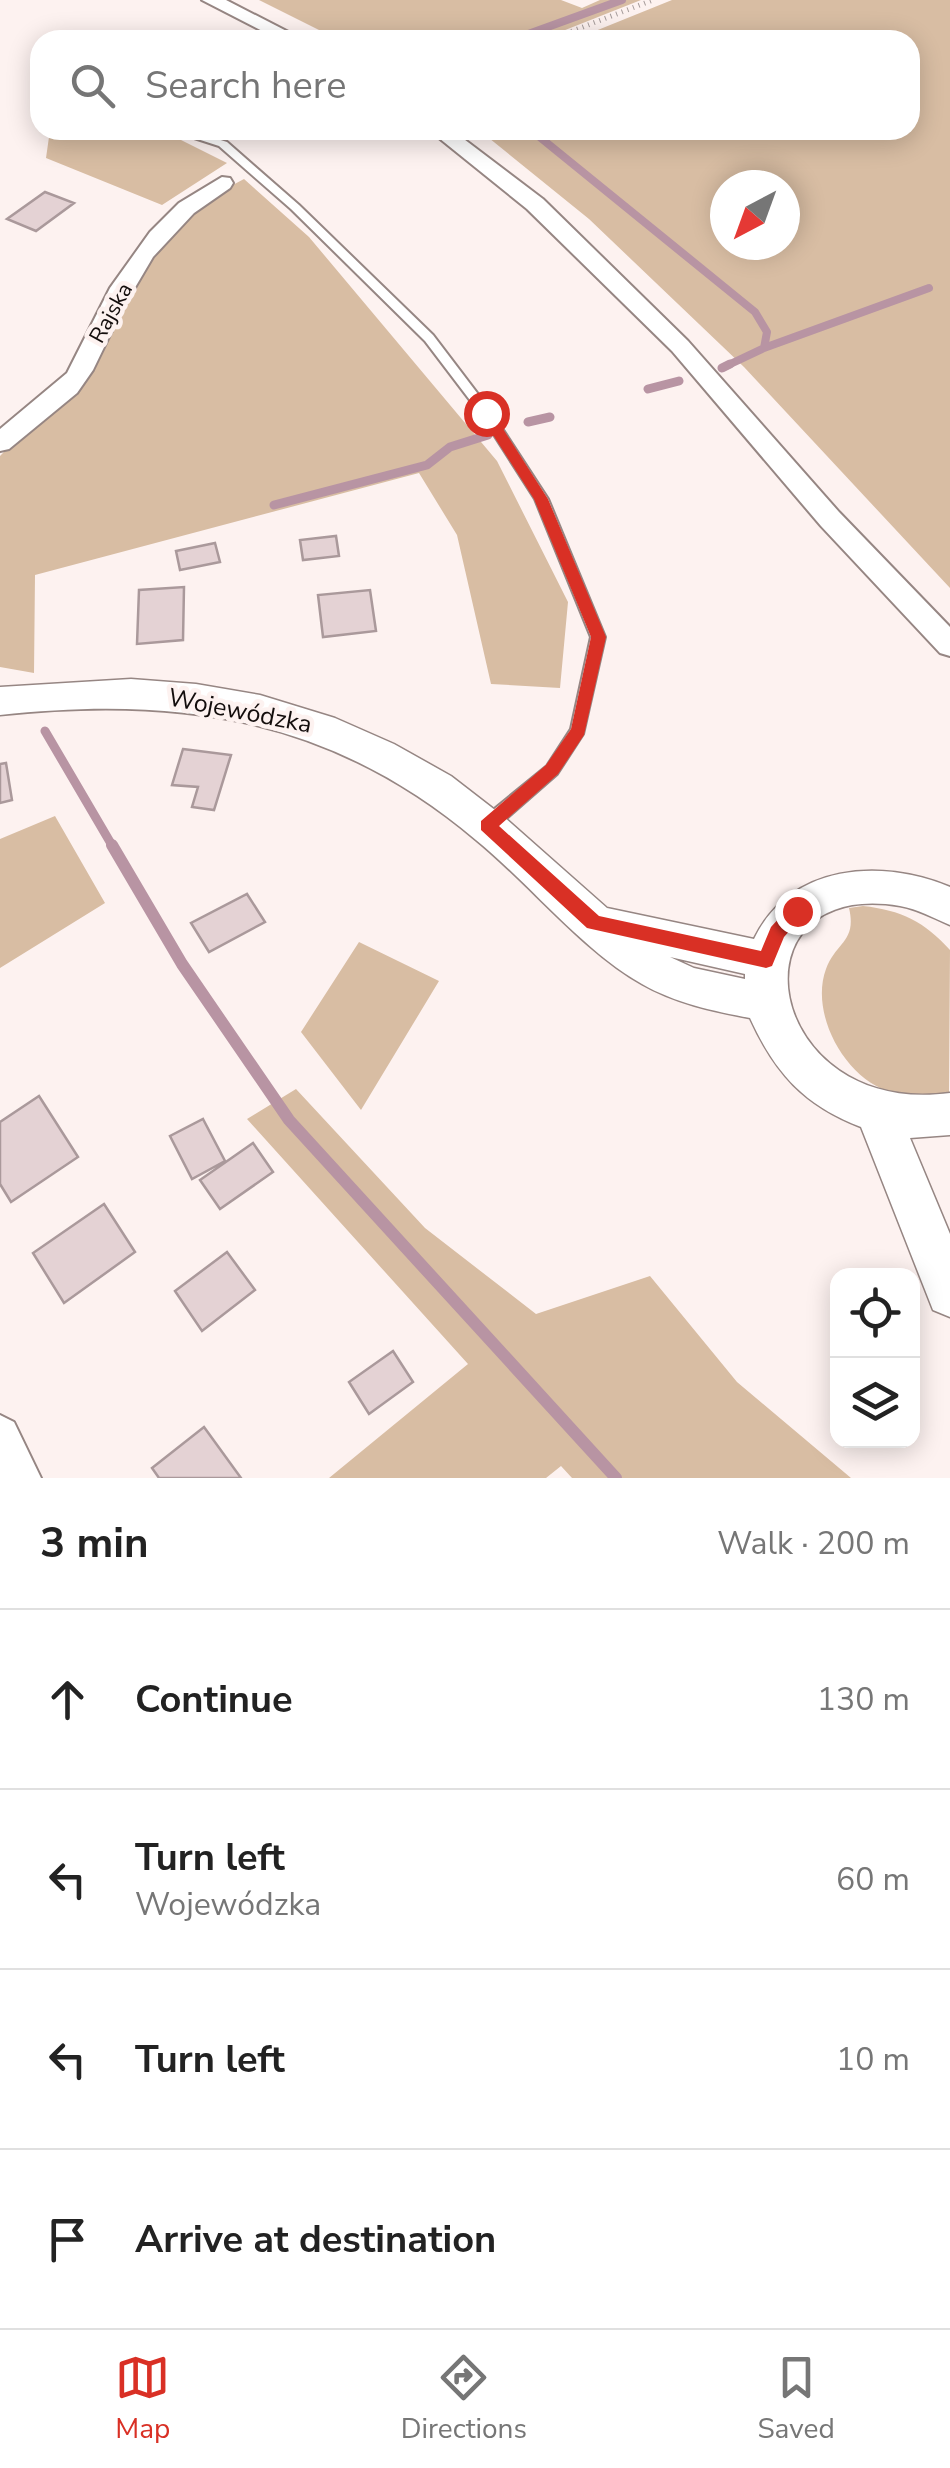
<!DOCTYPE html>
<html lang="en">
<head>
<meta charset="utf-8">
<style>
	:root { --surface:#fff; --page:#f2f2f2; --text:#222; --muted:#767676; --line:#e0e0e0; --accent:#d93025 }
	body { margin:0; font-family:"Nunito Sans",sans-serif; background:var(--page); color:var(--text) }
	.controls { position:absolute; right:30px; bottom:30px; display:grid; overflow:hidden; border-radius:20px; box-shadow:0 5px 25px #0003 }
	.controls button { width:90px; height:90px; display:grid; place-items:center; padding:0; border:0; border-bottom:2px solid var(--line); background:var(--surface); color:var(--text); font:50px sans-serif }
	.compass { position:absolute; left:710px; top:170px; width:90px; height:90px; border-radius:50%; background:var(--surface); box-shadow:0 5px 25px #0003; rotate:221deg }
	.stop { position:absolute; width:30px; height:30px; margin:-22px; border:8px solid #d93025; border-radius:50%; background:#fff }
	.stop.end { background:#d93025; border-color:#fff; box-shadow:0 2px 10px #0008 }
	.list { margin:0; padding:0; list-style:none }
	h2 { display:flex; justify-content:space-between; align-items:center; height:130px; margin:0; padding:0 40px; font-size:42px }
	h2 small { font-size:32px; font-weight:400; color:var(--muted) }
	.list li { display:grid; grid-template-columns:65px 1fr auto; gap:30px; align-items:center; box-sizing:border-box; height:180px; padding:0 40px; border-top:2px solid var(--line) }
	.list b { display:block; font-size:38px; white-space:nowrap }
	.list p { margin:0; font-size:32px; white-space:nowrap; color:var(--muted) }
	.list em { font-size:32px; font-style:normal; color:var(--muted) }
	.icon { flex:none; width:55px; height:55px; fill:none; stroke:currentColor; stroke-width:2; stroke-linecap:round; stroke-linejoin:round }
	.map { position:relative; flex:none; width:950px; height:1478px; overflow:hidden }
	.search { position:absolute; background:var(--surface); box-shadow:0 5px 25px #0003; left:30px; right:30px; top:30px; height:110px; display:flex; align-items:center; gap:25px; box-sizing:border-box; padding:0 35px; border-radius:30px; color:var(--muted); font-size:38px }
	.sheet { height:850px; background:var(--surface) }
	nav { display:flex; justify-content:space-around; align-items:center; box-sizing:border-box; height:140px; border-top:2px solid var(--line); background:var(--surface); font-size:28px; color:var(--muted) }
	nav a { display:grid; justify-items:center; gap:5px }
	nav .on { color:var(--accent) }
	.map>svg:first-child { display:block }
</style>
</head>
<body>
<div class="map">
<svg width="950" height="1478" viewBox="0 0 950 1478">
	<rect width="100%" height="100%" fill="#fdf2f0"/>
	<path fill="#d8bda3" fill-rule="evenodd" d="M259,0H561L582,8L600,0H641L540,40H339Z
		M672,0H950V588L744,367L589,219L479,130H910V40H573ZM725,185H785V245H725Z
		M50,130H161L227,163L162,205L46,158Z
		M244,179L309,237L497,461L568,602L560,688L491,684L457,535L419,473L35,575L34,673L0,667V456L32,423L72,394L99,360L133,284L177,220L197,204Z
		M55,816L105,903L0,968V839Z
		M863,906C901,910 925,922 950,950L949,1094C932,1093 910,1097 894,1093C847,1082 809,1015 826,969C836,942 857,942 849,908Z
		M359,942L439,981L361,1110L301,1032Z
		M296,1089L425,1228L536,1314L650,1276L737,1382L851,1478H572L561,1466L546,1478H329L468,1364L247,1119Z"/>
	<g fill="none" stroke-linecap="round" stroke-linejoin="round">
		<path stroke="#b894a3" stroke-width="8" d="M454,40L462,36L520,37L622,0
			M531,130L755,312L767,332L764,348L724,367
			M764,348L929,288"/>
		<path stroke="#b894a3" stroke-width="9" d="M722,368L730,364
			M648,389L679,381
			M528,422L550,417
			M274,505L427,465L450,447L488,435
			M45,731L113,847"/>
		<path stroke="#b894a3" stroke-width="12" d="M112,845L182,964L289,1120L616,1478"/>
	</g>
	<path fill="#e4d2d4" stroke="#aa999b" stroke-width="2.5" d="M45,192L74,203L36,231L7,219Z
		M336,536L339,556L303,560L300,540Z
		M215,543L220,562L180,570L176,551Z
		M184,587L183,640L137,644L139,590Z
		M370,590L376,631L323,637L318,595Z
		M183,749L231,755L214,810L192,807L198,787L172,785Z
		M6,763L12,800L0,803V764Z
		M247,894L265,922L209,952L191,923Z
		M39,1096L78,1157L11,1202L0,1184V1122Z
		M203,1119L225,1161L192,1179L170,1136Z
		M253,1143L273,1172L220,1209L200,1180Z
		M104,1204L135,1252L64,1303L33,1253Z
		M227,1252L255,1290L202,1331L175,1291Z
		M393,1351L413,1382L369,1414L349,1382Z
		M204,1427L241,1478H159L152,1468Z"/>
	<g fill="none" stroke-linecap="round" stroke-linejoin="round">
		<defs>
			<path id="service" d="M189,130L227,142L299,205L433,335L490,410L548,499L605,637L583,734L557,774L493,830L487,831L481,830L479,825L481,820L547,766L571,729L591,637L535,499L482,416L425,341L291,209L219,146L185,135V131Z"/>
			<path id="minor" d="M202,0H226L304,40H280Z
				M429,130H452L543,199L688,341L839,512L950,627V656L940,653L821,526L672,351L527,209Z
				M222,177L230,178L233,183L230,188L194,213L153,257L123,308L93,370L77,393L9,449L0,451V429L67,373L110,288L150,232L179,203Z
				M0,1415L14,1422L41,1478H0Z"/>
			<path id="tertiary" d="M131,679L196,684L260,695L335,718L394,744L451,776L504,817L607,908L754,939C790,864 881,858 950,887V925C933,918 918,909 900,906C726,877 763,1118 950,1093V1135L910,1138L950,1234V1317L933,1310L861,1127C804,1105 775,1073 750,1018C713,1011 675,1003 642,984C584,952 529,883 476,840C333,719 182,695 0,715V687ZM670,957L745,974V979L694,968Z"/>
		</defs>
		<use href="#service" stroke="#968683" stroke-width="4"/>
		<use href="#minor" stroke="#968683" stroke-width="4"/>
		<use href="#tertiary" stroke="#968683" stroke-width="3"/>
		<path stroke="#a69c9b" stroke-width="5" stroke-dasharray="1 5" stroke-linecap="butt" d="M549,40L653,0"/>
		<use href="#service" fill="#fff" fill-rule="evenodd"/>
		<use href="#minor" fill="#fff" fill-rule="evenodd"/>
		<use href="#tertiary" fill="#fff" fill-rule="evenodd"/>
	</g>
	<path fill="#d93025" d="M481,410H491L548,499L606,637L584,735L558,774L499,826L599,916L761,951L771,927L790,906H803V916L784,937L772,966L766,968L587,928L481,830V821L546,765L571,729L591,637L534,499L479,413Z"/>
	<g text-anchor="middle" dominant-baseline="central" stroke-width="9" stroke-linejoin="round" paint-order="stroke">
		<g font-size="22" fill="#130d0c" stroke="#fdf2f0">
			<text transform="translate(111 313) rotate(-61)">Rajska</text>
		</g>
		<g font-size="25" fill="#130d0c" stroke="#fdf2f0">
			<text transform="translate(240 711) rotate(11)">Wojewódzka</text>
		</g>
	</g>
</svg>
<div class="controls">
<button><svg class="icon" aria-label="locate" viewBox="0 0 24 24"><circle cx="12" cy="12" r="6"/><path d="M12 2v4M12 18v4M2 12h4M18 12h4"/></svg></button>
<button><svg class="icon" aria-label="layers" viewBox="0 0 24 24"><path d="M12 4l9 5-9 5-9-5zM3 14l9 5 9-5"/></svg></button>
</div>
<svg class="compass" viewBox="-18 -18 36 36"><path d="M0-13l5 13h-10z" fill="#e53935"/><path d="M0 13l5-13h-10z" fill="#767676"/></svg>
<div class="stop" style="left:486px;top:413px"></div>
<div class="stop end" style="left:797px;top:911px"></div>
<div class="search"><svg class="icon" aria-label="search" viewBox="0 0 24 24"><circle cx="10" cy="10" r="6"/><path d="M15 15l6 6"/></svg>Search here</div>
</div>
<section class="sheet">
<h2>3 min<small>Walk · 200 m</small></h2>
<ul class="list">
<li><svg class="icon" aria-label="ahead" viewBox="0 0 24 24"><path d="M12 20V5M6 11l6-6 6 6"/></svg><div><b>Continue</b></div><em>130 m</em></li>
<li><svg class="icon" aria-label="left" viewBox="0 0 24 24"><path d="M17 20v-9H6M10 6l-5 5 5 5"/></svg><div><b>Turn left</b><p>Wojewódzka</p></div><em>60 m</em></li>
<li><svg class="icon" aria-label="left" viewBox="0 0 24 24"><path d="M17 20v-9H6M10 6l-5 5 5 5"/></svg><div><b>Turn left</b></div><em>10 m</em></li>
<li><svg class="icon" aria-label="arrive" viewBox="0 0 24 24"><path d="M6 21V4h12l-3 4 3 4H6"/></svg><div><b>Arrive at destination</b></div></li>
</ul>
</section>
<nav>
<a class="on"><svg class="icon" aria-label="map" viewBox="0 0 24 24"><path d="M3 6l6-2 6 2 6-2v14l-6 2-6-2-6 2zM9 4v14M15 6v14"/></svg>Map</a>
<a><svg class="icon" aria-label="directions" viewBox="0 0 24 24"><path d="M12 3l9 9-9 9-9-9zM9 14v-3h6M13 9l2 2-2 2"/></svg>Directions</a>
<a><svg class="icon" aria-label="saved" viewBox="0 0 24 24"><path d="M7 4h10v16l-5-4-5 4z"/></svg>Saved</a>
</nav>
</body>
</html>
